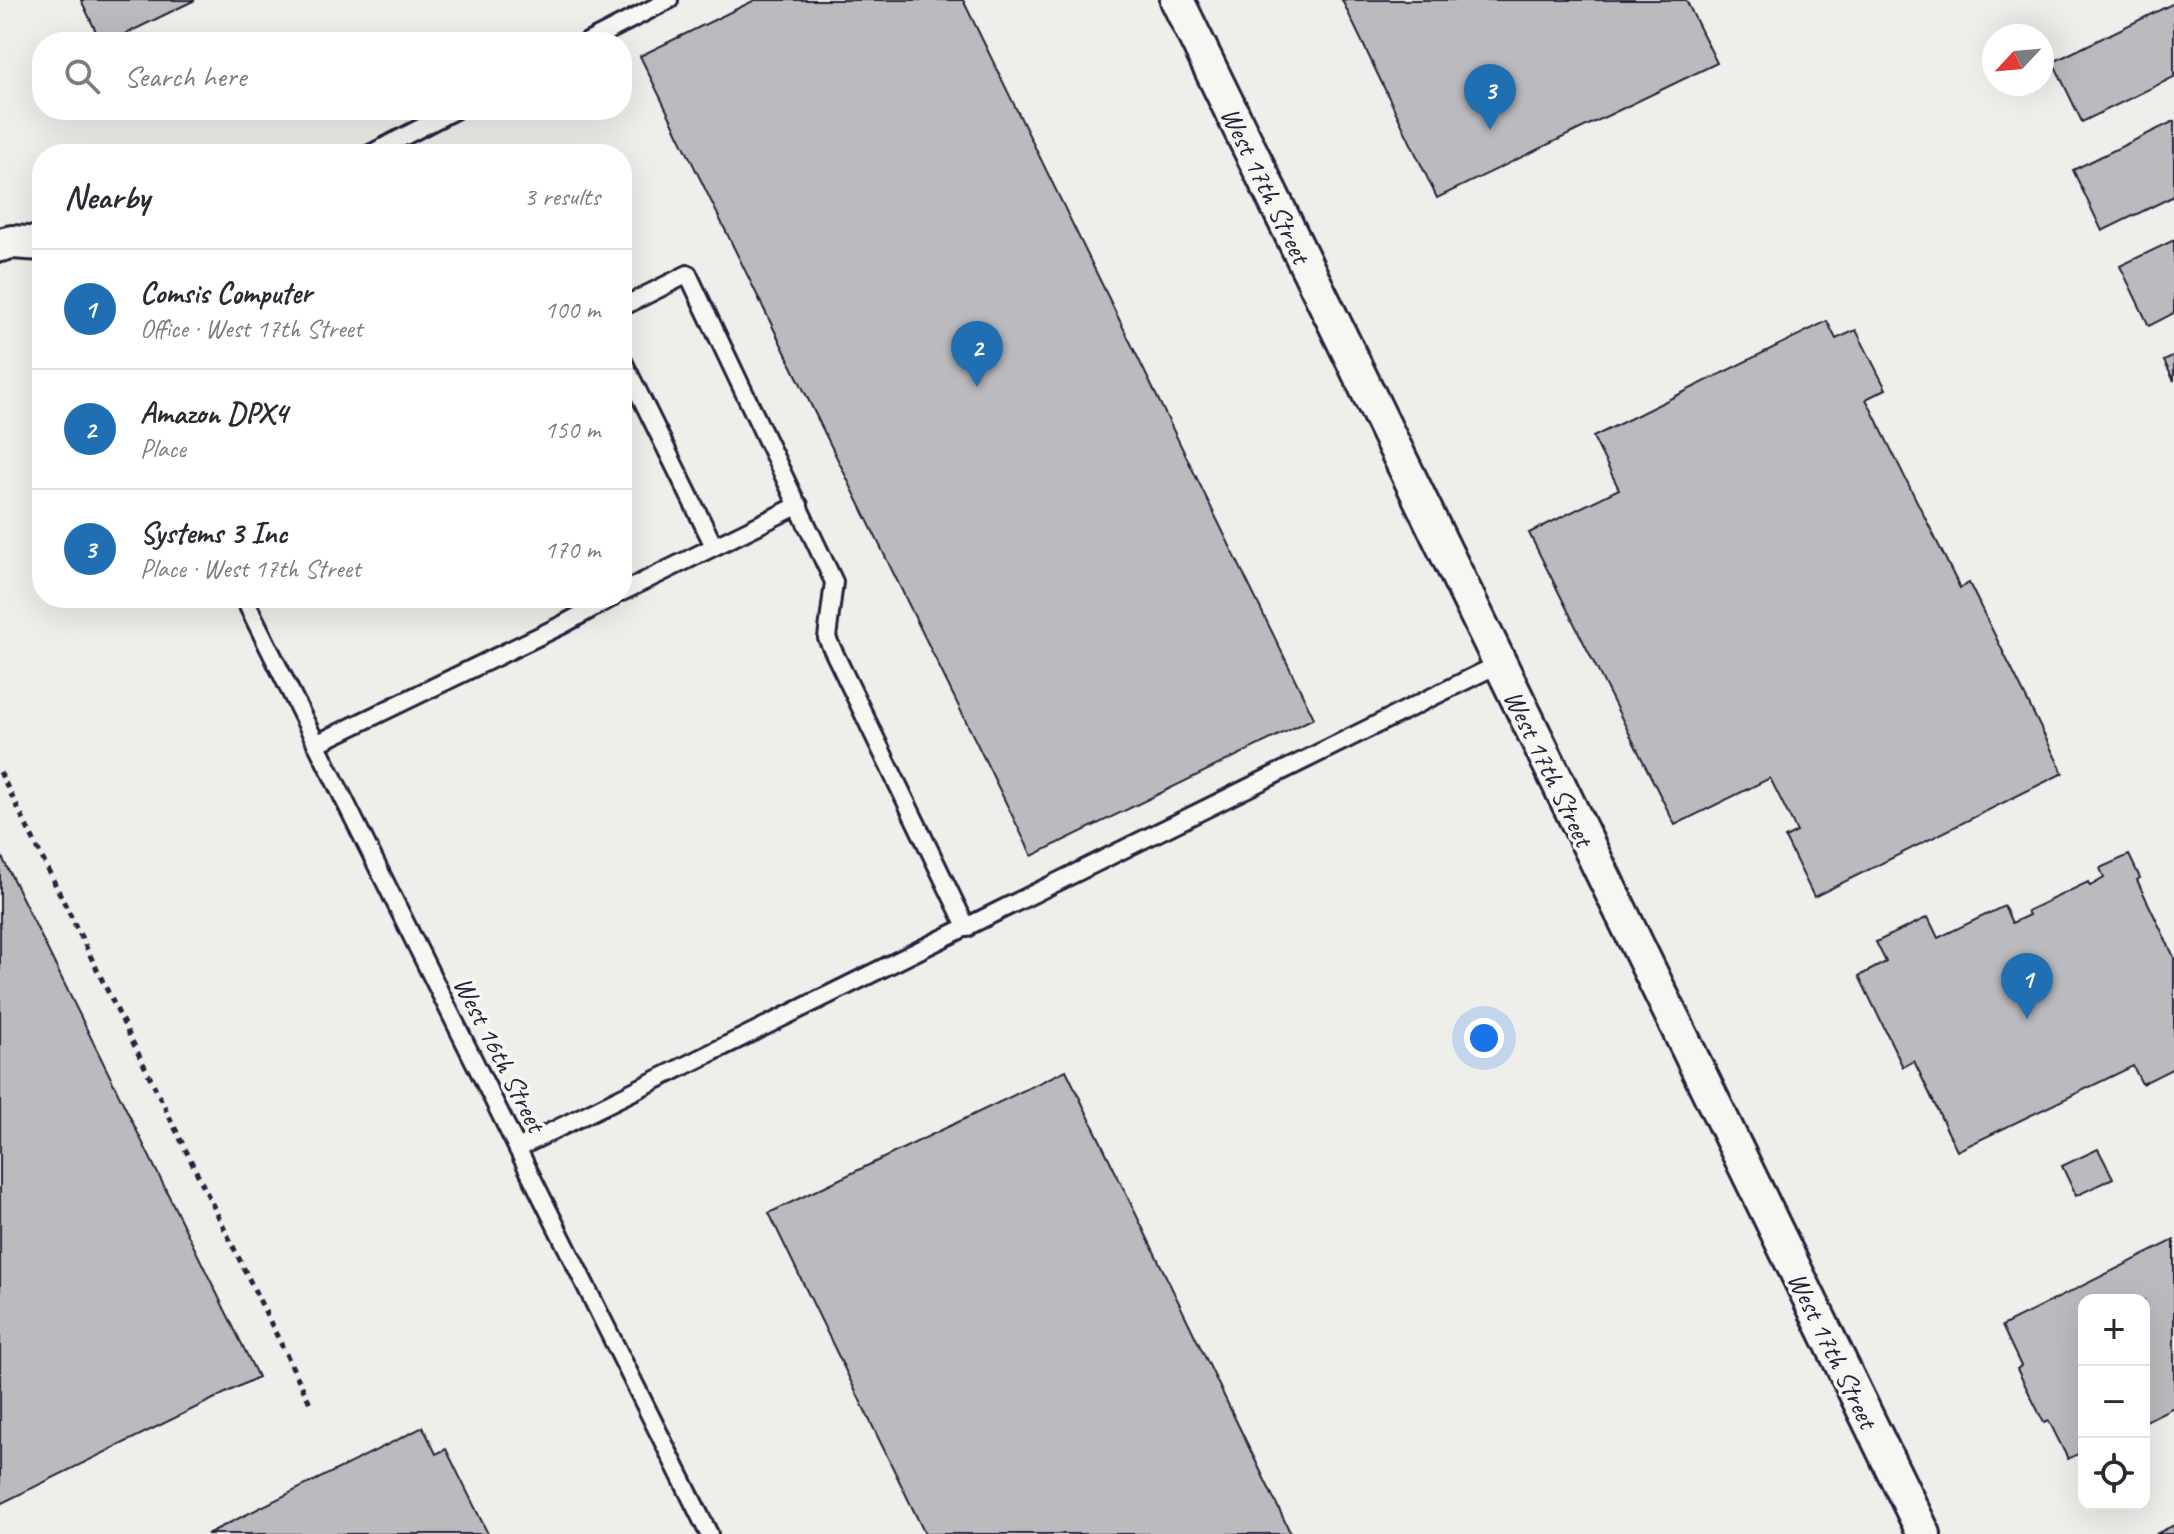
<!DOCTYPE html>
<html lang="en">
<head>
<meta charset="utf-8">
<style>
	:root { --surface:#fff; --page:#f2f2f3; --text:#2b2b33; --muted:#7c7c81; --line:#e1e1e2; --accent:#1f6fb2 }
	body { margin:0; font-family:Caveat,sans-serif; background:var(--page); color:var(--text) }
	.controls { position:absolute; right:24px; bottom:24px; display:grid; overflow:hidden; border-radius:16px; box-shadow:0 8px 32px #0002 }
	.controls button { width:72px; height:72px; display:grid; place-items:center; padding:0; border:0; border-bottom:2px solid var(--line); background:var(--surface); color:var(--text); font:40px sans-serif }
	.compass { position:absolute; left:1982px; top:24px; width:72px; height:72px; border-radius:50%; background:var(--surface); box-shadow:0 8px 32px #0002; rotate:244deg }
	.you { position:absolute; left:1484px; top:1038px; width:28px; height:28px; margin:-20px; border:6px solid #fff; border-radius:50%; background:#1a73e8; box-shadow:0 0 0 12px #1a73e833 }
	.badge { display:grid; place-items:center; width:52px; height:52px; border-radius:50%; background:var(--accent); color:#fff; font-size:26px; font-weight:700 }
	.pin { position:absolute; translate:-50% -66px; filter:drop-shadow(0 2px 4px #0008) }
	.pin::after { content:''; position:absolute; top:42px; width:28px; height:24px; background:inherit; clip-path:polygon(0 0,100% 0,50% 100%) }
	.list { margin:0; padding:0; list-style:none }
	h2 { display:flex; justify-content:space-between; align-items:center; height:104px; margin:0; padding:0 32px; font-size:34px }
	h2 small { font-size:26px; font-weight:400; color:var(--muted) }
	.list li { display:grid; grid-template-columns:52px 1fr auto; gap:24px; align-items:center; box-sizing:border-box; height:120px; padding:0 32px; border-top:2px solid var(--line) }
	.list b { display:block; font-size:30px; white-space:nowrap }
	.list p { margin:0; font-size:26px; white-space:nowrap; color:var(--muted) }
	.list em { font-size:26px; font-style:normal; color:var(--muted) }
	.icon { flex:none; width:44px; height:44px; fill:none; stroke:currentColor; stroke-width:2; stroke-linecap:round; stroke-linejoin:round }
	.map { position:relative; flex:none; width:2174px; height:1534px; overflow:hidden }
	.search { position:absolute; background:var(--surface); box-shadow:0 8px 32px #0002; left:32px; top:32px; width:600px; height:88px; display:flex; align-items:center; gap:20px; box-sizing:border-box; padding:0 28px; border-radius:32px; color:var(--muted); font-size:30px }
	.panel { position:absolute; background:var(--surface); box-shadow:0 8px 32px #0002; left:32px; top:144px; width:600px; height:464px; border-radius:32px }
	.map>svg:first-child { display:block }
</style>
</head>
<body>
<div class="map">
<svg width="2174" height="1534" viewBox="0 0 2174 1534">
	<rect width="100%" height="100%" fill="#eeeeeb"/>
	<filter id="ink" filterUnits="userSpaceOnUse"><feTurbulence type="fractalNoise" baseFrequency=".0125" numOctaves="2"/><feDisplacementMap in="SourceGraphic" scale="16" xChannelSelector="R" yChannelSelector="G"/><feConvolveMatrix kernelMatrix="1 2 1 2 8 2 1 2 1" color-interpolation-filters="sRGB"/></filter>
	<g filter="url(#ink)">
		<path fill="#bbbbbf" stroke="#22223b" stroke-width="2" d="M81,0H195L109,42H101Z
			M755,0H963L1314,718L1032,856L640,56Z
			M1342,0H1686L1717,63L1437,198Z
			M2174,3V77L2082,122L2053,62Z
			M2174,121V196L2102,231L2073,170Z
			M2174,240V313L2149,326L2120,266Z
			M1827,321L1836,339L1856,330L1886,389L1866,399L1960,588L1969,583L2063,773L1814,897L1785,838L1797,832L1770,778L1675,825L1529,533L1619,489L1593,437Z
			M2174,356V381L2164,361Z
			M0,853L258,1377L0,1504Z
			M2129,855L2140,878L2137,880L2174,957V1068L2142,1084L2133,1066L1957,1151L1914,1061L1903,1067L1859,976L1886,962L1876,942L1928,917L1938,938L2004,906L2012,923L2029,915L2027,911L2088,882L2090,886L2104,878L2100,868Z
			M1066,1070L1291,1534H925L769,1213Z
			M2098,1149L2113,1178L2076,1196L2062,1166Z
			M2174,1240V1407L2144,1422V1300H2084V1451L2068,1459L2049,1421L2044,1423L2017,1369L2021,1366L2002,1326Z
			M423,1427L436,1454L446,1449L488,1534H207Z
			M2174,1525V1534H2156Z"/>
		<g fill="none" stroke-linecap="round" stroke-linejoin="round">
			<defs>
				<path id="lane" d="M587,42L669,0
					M370,154L455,110
					M622,307L688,274L834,582L827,638L967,928
					M622,359L714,546
					M622,592L799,505
					M244,598L709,1534
					M316,744L562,625L611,598
					M518,1148L1499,664"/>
				<path id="street" d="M1177,0L1924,1534
					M0,245L12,242L42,244"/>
			</defs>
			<use href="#lane" stroke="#22223b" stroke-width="22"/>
			<use href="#street" stroke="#22223b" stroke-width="38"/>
			<path stroke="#22223b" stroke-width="5" stroke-dasharray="6 6" stroke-linecap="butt" d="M0,772L310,1403"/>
			<use href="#lane" stroke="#f6f6f2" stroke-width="16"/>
			<use href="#street" stroke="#f6f6f2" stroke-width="32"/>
		</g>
	</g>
	<g text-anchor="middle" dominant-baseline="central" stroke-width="7" stroke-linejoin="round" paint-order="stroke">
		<g font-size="28" fill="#22223b" stroke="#f6f6f2">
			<text transform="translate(1266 185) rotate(64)">West 17th Street</text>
			<text transform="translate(1549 768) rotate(64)">West 17th Street</text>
			<text transform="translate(500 1054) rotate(63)">West 16th Street</text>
			<text transform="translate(1833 1350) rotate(64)">West 17th Street</text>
		</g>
	</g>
</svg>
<div class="controls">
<button>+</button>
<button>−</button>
<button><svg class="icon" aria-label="locate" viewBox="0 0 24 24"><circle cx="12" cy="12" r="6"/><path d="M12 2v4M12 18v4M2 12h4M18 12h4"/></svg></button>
</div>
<svg class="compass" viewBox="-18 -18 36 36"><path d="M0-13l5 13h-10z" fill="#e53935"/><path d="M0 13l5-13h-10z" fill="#7c7c81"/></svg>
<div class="you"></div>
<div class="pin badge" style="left:2027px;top:1019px">1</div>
<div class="pin badge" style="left:977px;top:387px">2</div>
<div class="pin badge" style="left:1490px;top:130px">3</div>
<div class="search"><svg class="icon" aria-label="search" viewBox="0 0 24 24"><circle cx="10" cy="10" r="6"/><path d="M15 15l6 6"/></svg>Search here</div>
<section class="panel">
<h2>Nearby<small>3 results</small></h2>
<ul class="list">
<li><span class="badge">1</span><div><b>Comsis Computer</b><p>Office · West 17th Street</p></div><em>100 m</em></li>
<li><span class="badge">2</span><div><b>Amazon DPX4</b><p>Place</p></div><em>150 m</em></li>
<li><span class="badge">3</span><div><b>Systems 3 Inc</b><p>Place · West 17th Street</p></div><em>170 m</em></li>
</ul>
</section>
</div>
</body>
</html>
